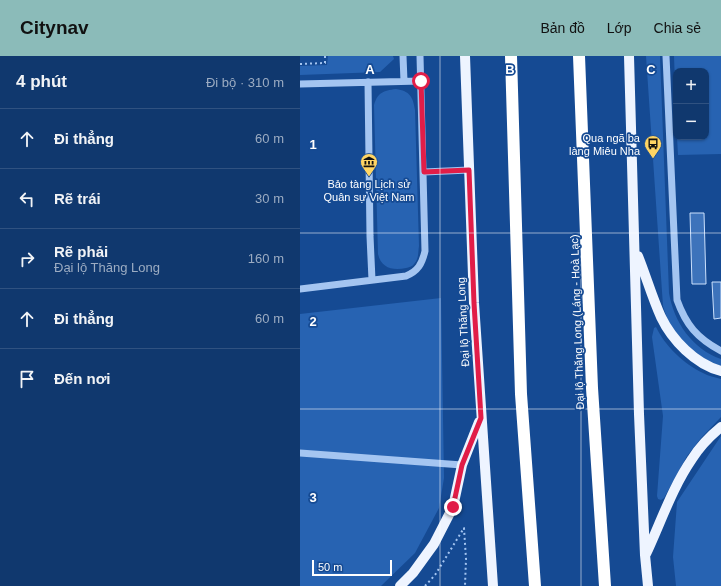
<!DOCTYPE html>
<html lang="vi">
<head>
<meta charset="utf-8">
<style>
	:root { --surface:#10386e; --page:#193f73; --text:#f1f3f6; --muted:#9cacc2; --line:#305281; --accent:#8bbbb9 }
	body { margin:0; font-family:Helvetica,sans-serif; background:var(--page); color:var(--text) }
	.controls { position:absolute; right:12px; top:12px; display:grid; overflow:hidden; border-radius:8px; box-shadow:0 1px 3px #0004 }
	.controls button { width:36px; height:36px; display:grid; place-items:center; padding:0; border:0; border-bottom:1px solid var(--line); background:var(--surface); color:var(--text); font:20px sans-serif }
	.scale { position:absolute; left:12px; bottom:10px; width:80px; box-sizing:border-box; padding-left:4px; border:2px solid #fff; border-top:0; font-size:11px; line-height:14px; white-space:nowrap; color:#fff; -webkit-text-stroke:3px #154a93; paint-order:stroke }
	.stop { position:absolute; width:12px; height:12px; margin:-9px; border:3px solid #e11d48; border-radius:50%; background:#fff }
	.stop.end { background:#e11d48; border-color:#fff; box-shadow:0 1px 4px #0008 }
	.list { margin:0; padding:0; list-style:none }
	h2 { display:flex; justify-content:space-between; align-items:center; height:52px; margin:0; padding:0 16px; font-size:17px }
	h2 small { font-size:13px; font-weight:400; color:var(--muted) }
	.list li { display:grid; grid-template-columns:26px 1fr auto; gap:12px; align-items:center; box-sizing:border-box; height:60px; padding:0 16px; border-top:1px solid var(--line) }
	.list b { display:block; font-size:15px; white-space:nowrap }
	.list p { margin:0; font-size:13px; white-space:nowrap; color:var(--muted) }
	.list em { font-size:13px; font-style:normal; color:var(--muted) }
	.icon { flex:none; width:22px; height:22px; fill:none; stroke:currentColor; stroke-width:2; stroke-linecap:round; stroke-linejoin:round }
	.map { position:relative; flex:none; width:421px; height:530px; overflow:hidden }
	header { display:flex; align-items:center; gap:24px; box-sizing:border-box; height:56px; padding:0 20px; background:var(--accent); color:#111 }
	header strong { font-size:19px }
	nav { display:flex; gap:22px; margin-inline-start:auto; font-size:14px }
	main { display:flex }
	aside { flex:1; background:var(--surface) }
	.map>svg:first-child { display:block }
</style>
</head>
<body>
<header>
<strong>Citynav</strong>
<nav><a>Bản đồ</a><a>Lớp</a><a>Chia sẻ</a></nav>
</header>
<main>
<aside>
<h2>4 phút<small>Đi bộ · 310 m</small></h2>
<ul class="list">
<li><svg class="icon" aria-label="ahead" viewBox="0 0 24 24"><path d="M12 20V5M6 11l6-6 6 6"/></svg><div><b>Đi thẳng</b></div><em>60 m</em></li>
<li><svg class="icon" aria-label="left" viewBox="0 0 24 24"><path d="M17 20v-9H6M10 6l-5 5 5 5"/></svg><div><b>Rẽ trái</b></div><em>30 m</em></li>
<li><svg class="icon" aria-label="right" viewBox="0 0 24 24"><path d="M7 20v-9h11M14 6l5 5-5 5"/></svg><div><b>Rẽ phải</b><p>Đại lộ Thăng Long</p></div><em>160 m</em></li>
<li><svg class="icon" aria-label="ahead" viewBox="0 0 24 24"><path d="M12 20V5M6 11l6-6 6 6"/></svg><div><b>Đi thẳng</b></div><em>60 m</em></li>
<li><svg class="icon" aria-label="arrive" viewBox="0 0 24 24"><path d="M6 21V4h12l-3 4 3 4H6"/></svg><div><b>Đến nơi</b></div></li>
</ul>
</aside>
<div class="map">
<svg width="421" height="530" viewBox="0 0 421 530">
	<rect width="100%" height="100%" fill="#154a93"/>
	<path fill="#2763b2" d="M28,0H93L94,3L80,16L0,19V10L27,9Z
		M346,0H360L369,237C374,266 392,293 421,303V310C404,304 386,292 375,276C369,269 366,259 363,250Z
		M374,0H421V98L378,99L377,81H406V15H376V56Z
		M96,33C110,35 113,41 115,54L119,190C118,196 119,203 114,208C112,211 109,211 106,212C93,215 81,212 78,198L74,49C78,36 83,35 96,33Z
		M141,242L144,422L139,452L115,497L81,530H0V258Z
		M356,271C365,290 384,308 403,317C408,320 415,321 421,323V361L401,382L387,400L364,442L361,444L358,443L357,440L363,360L352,281L354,272Z
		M421,380V530H376L373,501L377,446Z"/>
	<path fill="#3d73bb" stroke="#cbe0fc" d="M390,157H404L406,228H392Z
		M412,226H421V262L414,263Z"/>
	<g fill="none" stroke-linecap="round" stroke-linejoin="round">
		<path stroke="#a4c5f1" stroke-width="2" stroke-dasharray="2 3" stroke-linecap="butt" d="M0,8L25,7V0
			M125,530L135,519L164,472L166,503L165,530"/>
		<path stroke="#a4c5f1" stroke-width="7" d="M103,0L104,25
			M366,0L377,244C386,269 397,282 421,295
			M68,26L70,180L72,224
			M0,28L121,25
			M124,116L169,114
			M0,233L106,220C118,215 122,208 125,195L120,0
			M0,397L162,409"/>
		<path stroke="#eef4ff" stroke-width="10" d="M165,0L174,247L193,530
			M329,0L339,358L345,499L348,530
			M338,200C346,220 352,241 361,261C372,284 395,308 421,315
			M346,498C361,466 372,432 392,403C400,390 410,380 421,371
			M100,530L113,517L134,488L153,451L162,409L179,366"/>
		<path stroke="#fff" stroke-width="12" d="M211,0L221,338L235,530
			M279,0L292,332L305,530"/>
	</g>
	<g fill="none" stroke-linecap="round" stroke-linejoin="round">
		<path stroke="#e11d48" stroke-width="5" d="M121,25L124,116L169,114L174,247L181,362L162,409L153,451"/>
	</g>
	<path fill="none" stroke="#fff" stroke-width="1" stroke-opacity="0.55" d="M140,0V530M281,0V530M0,177H421M0,353H421"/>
	<defs>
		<symbol id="bus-pin" viewBox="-11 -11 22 30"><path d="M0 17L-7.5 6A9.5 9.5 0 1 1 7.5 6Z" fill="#ffd564" stroke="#154a93"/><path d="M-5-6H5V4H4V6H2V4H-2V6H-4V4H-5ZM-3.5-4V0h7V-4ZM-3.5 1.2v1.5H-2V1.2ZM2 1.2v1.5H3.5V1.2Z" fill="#111"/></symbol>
		<symbol id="museum-pin" viewBox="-11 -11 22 30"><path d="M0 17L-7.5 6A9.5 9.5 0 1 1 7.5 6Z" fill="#ffd564" stroke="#154a93"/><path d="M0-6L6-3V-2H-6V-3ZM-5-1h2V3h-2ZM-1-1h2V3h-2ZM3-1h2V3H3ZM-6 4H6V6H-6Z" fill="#111"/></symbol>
	</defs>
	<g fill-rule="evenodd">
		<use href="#bus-pin" x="343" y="78" width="20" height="27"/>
		<use href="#museum-pin" x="59" y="96" width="20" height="27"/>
	</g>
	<g text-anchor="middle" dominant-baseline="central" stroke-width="3.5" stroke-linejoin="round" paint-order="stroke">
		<g font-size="11" fill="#fff" stroke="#154a93" text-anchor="end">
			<text x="340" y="82">Qua ngã ba<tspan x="340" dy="13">làng Miêu Nha</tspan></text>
			<text x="69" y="128" text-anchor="middle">Bảo tàng Lịch sử<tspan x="69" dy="13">Quân sự Việt Nam</tspan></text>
		</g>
		<g font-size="11" fill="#fff" stroke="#154a93">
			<text transform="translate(163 266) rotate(-93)">Đại lộ Thăng Long</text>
			<text transform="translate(277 266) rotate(-92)">Đại lộ Thăng Long (Láng - Hoà Lạc)</text>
		</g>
	</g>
	<g font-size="13" text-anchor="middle" font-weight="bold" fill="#fff" stroke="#154a93" stroke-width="3.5" stroke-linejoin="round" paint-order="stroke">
		<text x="70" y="18">A</text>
		<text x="210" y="18">B</text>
		<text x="351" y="18">C</text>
		<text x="13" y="93">1</text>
		<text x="13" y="270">2</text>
		<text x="13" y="446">3</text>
	</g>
</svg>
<div class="controls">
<button>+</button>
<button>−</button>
</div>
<div class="scale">50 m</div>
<div class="stop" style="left:121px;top:25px"></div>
<div class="stop end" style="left:153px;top:451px"></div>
</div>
</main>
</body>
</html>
